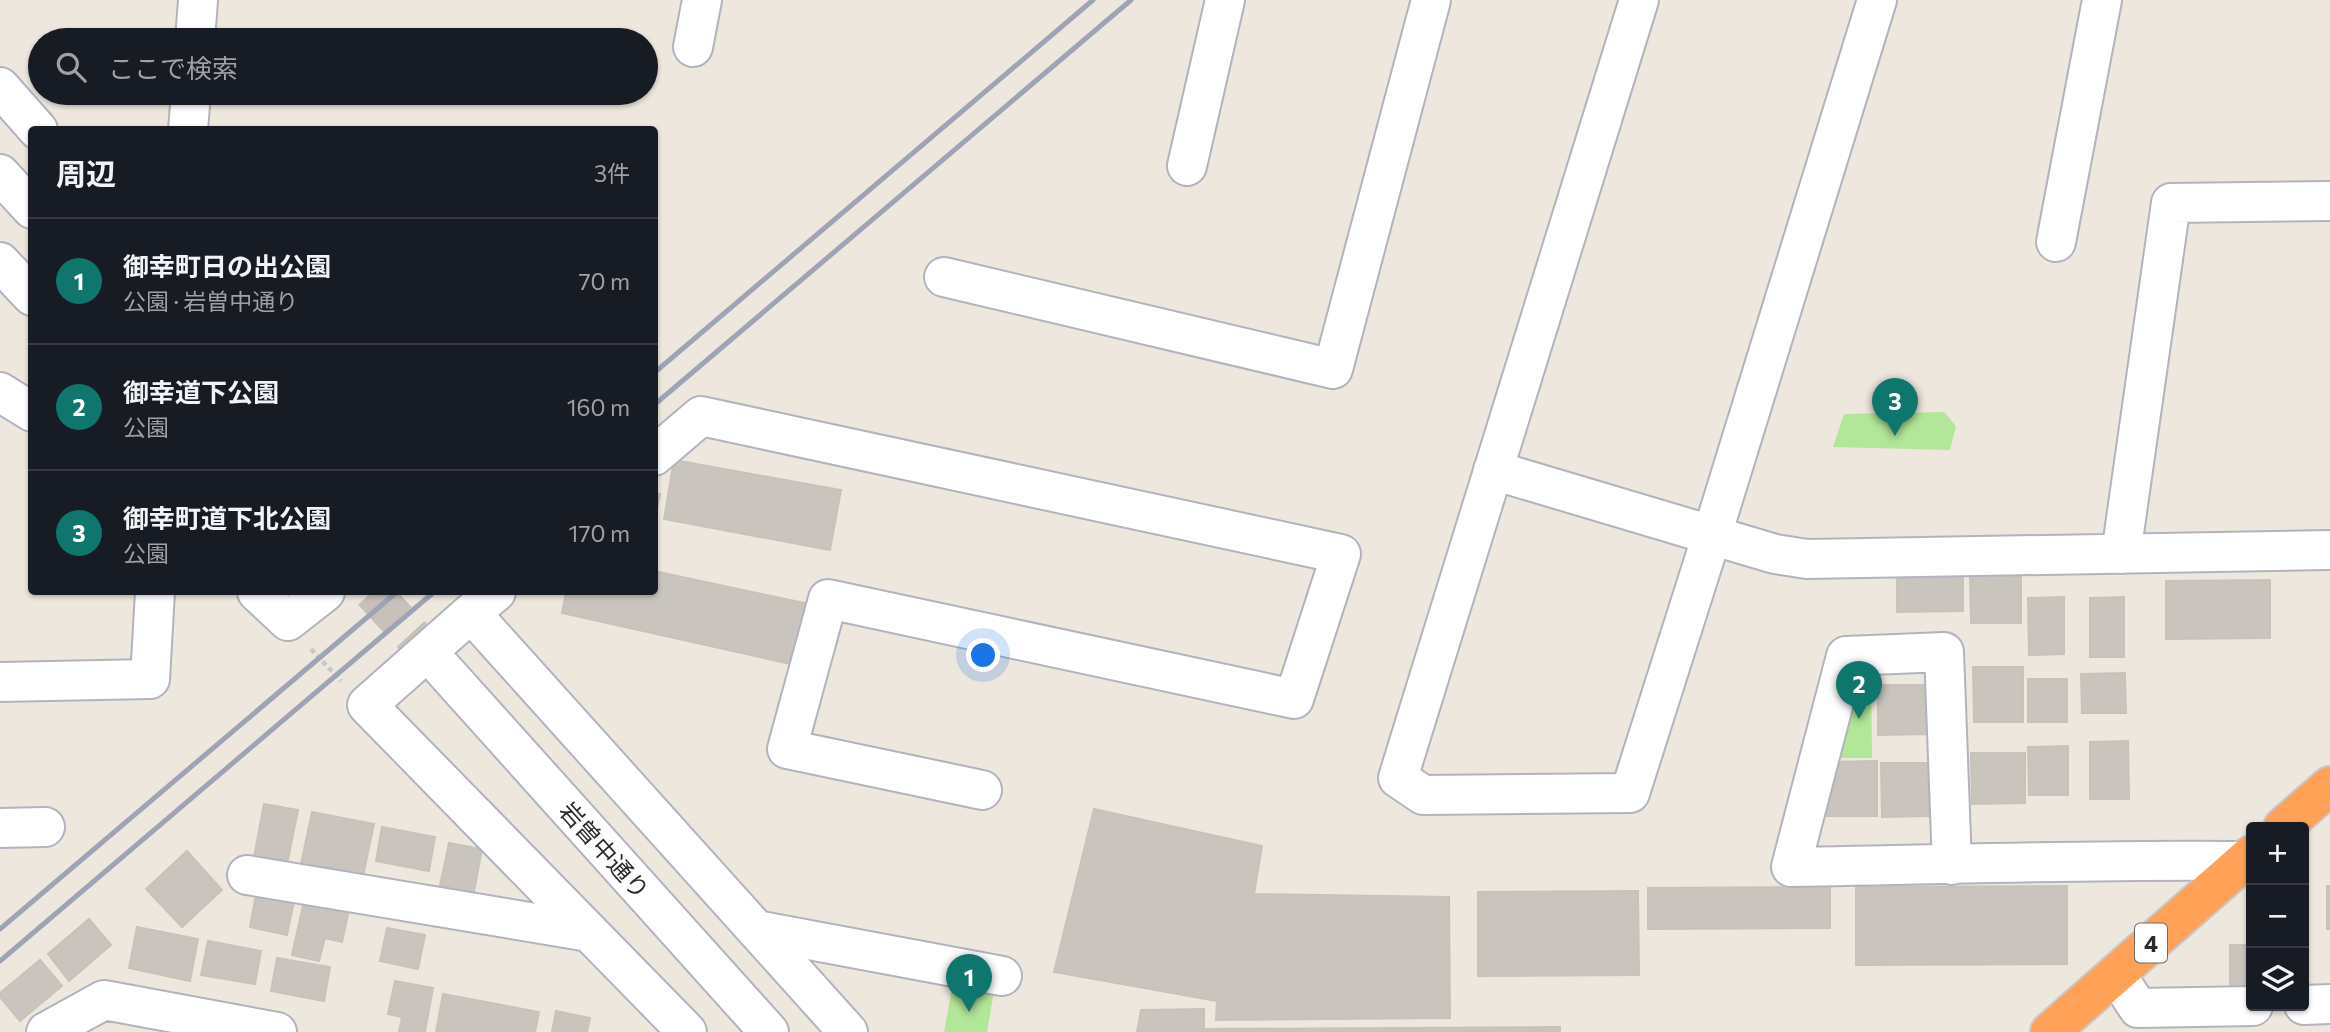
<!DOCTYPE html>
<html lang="ja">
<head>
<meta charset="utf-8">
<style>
	:root { --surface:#171b24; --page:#242831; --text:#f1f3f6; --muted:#9ea1a6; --line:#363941; --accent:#0f766e }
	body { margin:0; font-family:Commissioner,"Noto Sans JP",sans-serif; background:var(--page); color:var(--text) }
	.controls { position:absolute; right:21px; bottom:21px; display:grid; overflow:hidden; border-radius:7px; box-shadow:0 2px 5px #0004 }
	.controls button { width:63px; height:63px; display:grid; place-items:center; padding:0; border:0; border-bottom:2px solid var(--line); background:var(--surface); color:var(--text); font:35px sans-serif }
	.you { position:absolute; left:984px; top:656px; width:24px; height:24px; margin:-18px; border:5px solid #fff; border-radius:50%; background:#1a73e8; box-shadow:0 0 0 10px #1a73e833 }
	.badge { display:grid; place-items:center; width:46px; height:46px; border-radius:50%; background:var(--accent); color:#fff; font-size:23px; font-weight:700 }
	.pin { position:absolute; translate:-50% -58px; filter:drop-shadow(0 2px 4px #0008) }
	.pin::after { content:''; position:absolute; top:37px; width:24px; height:21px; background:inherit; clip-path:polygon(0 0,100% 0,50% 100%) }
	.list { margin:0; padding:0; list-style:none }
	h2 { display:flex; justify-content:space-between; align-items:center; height:91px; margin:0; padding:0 28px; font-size:30px }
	h2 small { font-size:23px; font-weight:400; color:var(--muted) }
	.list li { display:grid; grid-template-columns:46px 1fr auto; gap:21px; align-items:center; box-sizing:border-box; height:126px; padding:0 28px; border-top:2px solid var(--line) }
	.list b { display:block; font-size:26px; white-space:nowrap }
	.list p { margin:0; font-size:23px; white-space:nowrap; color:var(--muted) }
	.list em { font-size:23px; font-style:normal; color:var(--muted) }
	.icon { flex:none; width:38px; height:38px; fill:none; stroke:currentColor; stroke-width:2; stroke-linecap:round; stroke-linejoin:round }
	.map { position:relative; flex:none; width:2330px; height:1032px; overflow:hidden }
	.search { position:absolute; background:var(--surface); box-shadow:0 2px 5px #0004; left:28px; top:28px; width:630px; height:77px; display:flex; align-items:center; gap:18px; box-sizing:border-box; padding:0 24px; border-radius:38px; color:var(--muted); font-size:26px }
	.panel { position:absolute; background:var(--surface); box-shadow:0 2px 5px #0004; left:28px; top:126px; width:630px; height:469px; border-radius:7px }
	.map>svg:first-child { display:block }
</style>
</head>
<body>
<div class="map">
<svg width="2330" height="1032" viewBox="0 0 2330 1032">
	<rect width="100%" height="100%" fill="#eee7dd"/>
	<path fill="#b2e698" d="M1944,412L1956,426L1950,450L1833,447L1844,414Z
		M1871,677L1872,758H1834L1858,680Z
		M953,983L994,991L987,1032H944Z"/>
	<path fill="#c9c4bd" stroke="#c9c3b7" stroke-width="2" d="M674,460L841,490L830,550L664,519Z
		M654,493L660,494L654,522Z
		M654,571L809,604L795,665L562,613L566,592H654Z
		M1897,573H1963V611L1897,612Z
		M1970,575H2021V623H1971Z
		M2270,580V638L2166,639V581Z
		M2064,597V654L2029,655L2028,598Z
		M2124,597V657H2090V598Z
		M1973,667H2023V722H1974Z
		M2125,673L2126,713H2082L2081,674Z
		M2028,679H2067V722H2028Z
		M1878,685H1929L1930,734L1878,735Z
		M2128,741L2129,799H2090V742Z
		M2068,746V795H2029L2028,747Z
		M1971,753H2025V803L1972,804Z
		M1877,761V816H1826V762Z
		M1881,763H1929L1930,816L1882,817Z
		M264,804L298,810L287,864L254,857Z
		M1094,809L1262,846L1254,894L1449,897L1450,1018L1216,1020L1217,1001L1054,972Z
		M312,812L374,824L363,876L301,864Z
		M382,827L435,837L429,871L376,861Z
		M449,843L482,849L472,902L438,895Z
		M187,851L222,890L182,927L146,889Z
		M2067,886V964L1856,965V887Z
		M2327,886H2330V929H2327Z
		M1830,887V928L1648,929V888Z
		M1638,891L1639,975L1478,976V892Z
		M256,894L294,901L287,935L250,927Z
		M304,901L349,910L342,942L325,938L319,961L292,955Z
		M89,919L111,945L69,981L48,954Z
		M137,927L198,939L190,981L129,968Z
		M387,928L425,935L418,969L380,961Z
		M208,941L261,951L255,984L201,975Z
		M2230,945H2251V991H2230Z
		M277,958L330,967L324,1001L271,991Z
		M40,960L62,986L20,1021L0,997V993Z
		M395,981L433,988L425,1032H399L402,1017L388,1014Z
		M443,994L539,1012L535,1032H436Z
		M1204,1009V1029L1560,1027V1032H1137L1141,1010Z
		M556,1011L590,1018L587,1032H552Z"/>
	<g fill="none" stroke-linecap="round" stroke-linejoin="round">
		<path stroke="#c7c1b9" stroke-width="38" stroke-dasharray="38 19" stroke-linecap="butt" d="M372,592L442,668"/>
		<defs>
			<path id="street" d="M1639,0L1398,778L1423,795L1630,793L1712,535L1877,0
				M195,40L198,0
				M693,47L702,0
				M0,87L38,130
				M188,130L191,93
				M1187,166L1225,0
				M2056,242L2102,0
				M0,262L32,296
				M944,277L1333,369L1431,0
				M0,392L32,412
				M654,456L701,416L1341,554L1294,699L828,599L787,749L982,790
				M1493,470L1775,554L1807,559L2330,550
				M2121,554L2171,203L2330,201
				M257,592L288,621L325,592
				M471,613L496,592
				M0,682L150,679L155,592
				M0,828L45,827
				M1952,865L1944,652L1846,656L1791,867C1942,865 2093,859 2244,861
				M247,875L589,932
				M756,930L1002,976
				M2116,974L2138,1008L2253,1006
				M2304,1005L2330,1004
				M46,1032L104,1000L277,1032
				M687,1032L367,705L471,613L848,1032"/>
			<path id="secondary" d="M0,174L32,209
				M442,668L769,1032"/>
			<path id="highway" d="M2283,827L2330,786
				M2050,1032L2251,855"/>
		</defs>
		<use href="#street" stroke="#b1b4bf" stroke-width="42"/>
		<use href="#secondary" stroke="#b1b4bf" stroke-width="42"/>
		<use href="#highway" stroke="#c8c8c8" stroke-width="42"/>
		<path stroke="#c8c8c8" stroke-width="4.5" stroke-dasharray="5 3.5" stroke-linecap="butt" d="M311,649L341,681"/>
		<use href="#street" stroke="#fff" stroke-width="38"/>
		<use href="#secondary" stroke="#fff" stroke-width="38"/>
		<use href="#highway" stroke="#ffa157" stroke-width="38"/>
		<path stroke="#9fa3b6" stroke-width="5" d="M654,373L1093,0
			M654,405L1131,0
			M0,929L397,592
			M0,961L434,592"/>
	</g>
	<g text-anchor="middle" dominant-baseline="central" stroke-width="5" stroke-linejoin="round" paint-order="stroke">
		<rect fill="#fff" stroke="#6b6b6b" stroke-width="2" x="2135" y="923.5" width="32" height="39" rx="5"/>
		<g font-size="23" font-weight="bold" fill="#2b2b2b">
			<text x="2151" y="943">4</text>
		</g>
		<g font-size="24" fill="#2b2b2b" stroke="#fff">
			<text transform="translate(605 850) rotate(48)">岩曽中通り</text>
		</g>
	</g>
</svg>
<div class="controls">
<button>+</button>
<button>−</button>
<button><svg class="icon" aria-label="layers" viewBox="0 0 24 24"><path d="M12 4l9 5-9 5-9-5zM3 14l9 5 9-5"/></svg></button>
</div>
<div class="you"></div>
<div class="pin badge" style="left:969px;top:1012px">1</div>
<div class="pin badge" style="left:1859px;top:719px">2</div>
<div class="pin badge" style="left:1895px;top:436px">3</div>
<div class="search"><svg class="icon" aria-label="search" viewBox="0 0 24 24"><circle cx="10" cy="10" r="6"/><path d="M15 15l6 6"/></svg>ここで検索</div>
<section class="panel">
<h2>周辺<small>3件</small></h2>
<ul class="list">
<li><span class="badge">1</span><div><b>御幸町日の出公園</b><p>公園 · 岩曽中通り</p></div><em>70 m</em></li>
<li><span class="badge">2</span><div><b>御幸道下公園</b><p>公園</p></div><em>160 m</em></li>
<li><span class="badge">3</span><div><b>御幸町道下北公園</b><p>公園</p></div><em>170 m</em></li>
</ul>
</section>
</div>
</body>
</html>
